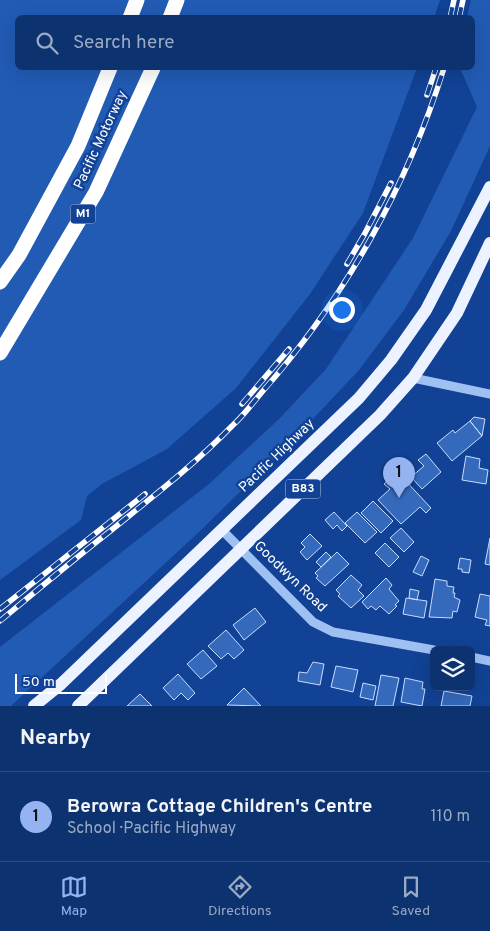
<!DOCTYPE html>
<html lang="en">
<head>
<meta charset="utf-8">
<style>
	:root { --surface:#0d3270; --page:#163a75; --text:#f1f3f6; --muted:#9aaac3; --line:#2d4d83; --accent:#95b2f1 }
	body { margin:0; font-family:Overpass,sans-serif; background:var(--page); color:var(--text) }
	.controls { position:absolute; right:15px; bottom:15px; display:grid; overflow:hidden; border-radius:8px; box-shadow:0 5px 20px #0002 }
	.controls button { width:45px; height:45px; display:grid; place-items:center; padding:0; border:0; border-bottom:1px solid var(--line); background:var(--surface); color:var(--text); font:25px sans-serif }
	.scale { position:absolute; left:15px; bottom:12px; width:92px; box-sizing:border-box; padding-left:5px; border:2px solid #fff; border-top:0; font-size:14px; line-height:18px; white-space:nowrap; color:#fff; -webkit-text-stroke:4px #114295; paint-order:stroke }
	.you { position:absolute; left:341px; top:309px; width:18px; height:18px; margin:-12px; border:4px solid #fff; border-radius:50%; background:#1a73e8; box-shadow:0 0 0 8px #1a73e833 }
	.badge { display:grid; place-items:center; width:32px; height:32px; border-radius:50%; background:var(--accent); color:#111; font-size:16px; font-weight:700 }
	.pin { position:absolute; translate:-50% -41px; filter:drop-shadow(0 1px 2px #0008) }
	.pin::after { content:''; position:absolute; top:26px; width:18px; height:15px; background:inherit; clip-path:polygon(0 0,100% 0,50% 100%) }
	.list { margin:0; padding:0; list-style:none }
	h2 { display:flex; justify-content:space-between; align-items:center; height:65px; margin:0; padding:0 20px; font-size:21px }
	h2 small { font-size:16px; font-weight:400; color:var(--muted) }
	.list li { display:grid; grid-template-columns:32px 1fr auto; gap:15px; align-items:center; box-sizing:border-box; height:90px; padding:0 20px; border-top:1px solid var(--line) }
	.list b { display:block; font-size:19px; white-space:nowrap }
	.list p { margin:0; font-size:16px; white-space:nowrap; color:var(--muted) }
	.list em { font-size:16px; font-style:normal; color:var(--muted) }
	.icon { flex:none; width:28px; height:28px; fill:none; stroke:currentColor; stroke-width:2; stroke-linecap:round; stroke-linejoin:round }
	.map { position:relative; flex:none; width:490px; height:706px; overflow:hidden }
	.search { position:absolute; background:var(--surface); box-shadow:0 5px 20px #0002; left:15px; right:15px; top:15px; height:55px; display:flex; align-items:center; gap:12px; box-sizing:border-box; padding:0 18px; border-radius:8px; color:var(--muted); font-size:19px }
	.sheet { height:155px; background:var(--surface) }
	nav { display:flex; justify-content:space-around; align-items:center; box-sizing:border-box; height:70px; border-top:1px solid var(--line); background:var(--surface); font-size:14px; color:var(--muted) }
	nav a { display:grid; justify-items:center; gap:2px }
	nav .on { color:var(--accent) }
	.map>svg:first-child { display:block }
</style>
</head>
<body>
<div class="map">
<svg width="490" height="706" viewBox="0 0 490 706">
	<rect width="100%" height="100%" fill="#114295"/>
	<path fill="#225bb4" d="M0,0H440L434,18H18V68H417L363,213L310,294L236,388L167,449L102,484L87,496L81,520L0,580Z
		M471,0H490V146L451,231L404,310L359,370L296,437L199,532L11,706H0V647L209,484L279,419L326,369L413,238L477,107L460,68H472V18L467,17Z"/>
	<path fill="#3469bc" stroke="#c7dcfe" d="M474,417L485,419L482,436L470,421Z
		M470,421L482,436L452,461L437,443L453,430L455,433Z
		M426,454L441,472L422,489L411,477L424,466L418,460Z
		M466,456L480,459L479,468L488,470L486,484L462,480Z
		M393,476L398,482L403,478L431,508L426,513L420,507L401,524L378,500L390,489L384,484Z
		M373,501L393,521L381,533L361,513Z
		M334,512L347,526L342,531L337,525L333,529L325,520Z
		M357,512L377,532L365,543L345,523Z
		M401,528L414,542L404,552L390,538Z
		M310,534L322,546L307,560L300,552L305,547L301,543Z
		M490,538V565L485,564Z
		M385,543L399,557L389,567L375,553Z
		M326,552L331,557L321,567L316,562Z
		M337,552L349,564L325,586L316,578L318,576L315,573Z
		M421,556L429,560L422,576L413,572Z
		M460,558L471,560L469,573L462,572V569H458Z
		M351,575L362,585L358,590L364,596L351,608L338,596L340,594L336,590Z
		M386,578L392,585L389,589L399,601L395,605L397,606L389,614L380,606L376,610L371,606L368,609L362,602Z
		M435,579L447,581V586L454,587L453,593H455L454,597L460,600L457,612L453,611L452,618L429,617Z
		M410,589L419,591L417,600L409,598Z
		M480,594L490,596V626L485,625L487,620L475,617Z
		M406,598L427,601L424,618L403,614Z
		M255,608L266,622L244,640L233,625Z
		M226,630L244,650L234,659L228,653L221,659L208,646Z
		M203,650L217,666L201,679L187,664Z
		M313,662L324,664L320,685L298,681L299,672L307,673Z
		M336,666L358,670L353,692L331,687Z
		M178,674L195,693L188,700L181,693L174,700L163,688Z
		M381,675L399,678L393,706H375Z
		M405,678L423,682L422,689H425L422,706L401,702Z
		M363,683L376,686L373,700L360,697Z
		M244,688L261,706L227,705Z
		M444,691L472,696L470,706H441Z
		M140,694L152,706H127Z"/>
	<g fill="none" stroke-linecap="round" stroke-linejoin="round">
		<path stroke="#9fc0f3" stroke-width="9" d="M413,378L490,394
			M221,529L313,622L333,632L434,650
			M471,657L490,661"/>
		<path stroke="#ecf2ff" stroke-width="12" d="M34,706L61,684L359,398L391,360L426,310L490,187
			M78,706L380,415L413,378L457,313L490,243"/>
		<path stroke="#fff" stroke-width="15" d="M130,18L137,0
			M170,18L177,0
			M0,282L19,255L78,146L110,68
			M0,353L96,192L153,68"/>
		<defs>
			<path id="rail" d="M450,18L454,0
				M459,18L463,0
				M427,95L436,68
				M347,264L364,235L391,183
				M242,404L289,349
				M0,609L145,494
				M0,621C36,591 72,561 109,532C151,498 194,465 232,426C243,416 252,404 262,392C345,298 407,187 444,68"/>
		</defs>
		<use href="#rail" stroke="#fff" stroke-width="5.5"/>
		<use href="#rail" stroke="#114295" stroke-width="4" stroke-dasharray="11" stroke-linecap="butt"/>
	</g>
	<g text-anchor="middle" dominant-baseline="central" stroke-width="5" stroke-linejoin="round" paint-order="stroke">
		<g fill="#114295" stroke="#b8c6df" stroke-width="1">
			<rect x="70.5" y="204.5" width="25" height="19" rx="4"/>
			<rect x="285.5" y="479.5" width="35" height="19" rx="4"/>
		</g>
		<g font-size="12" font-weight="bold" fill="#fff">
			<text x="83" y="214">M1</text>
			<text x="303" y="489">B83</text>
		</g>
		<g font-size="14" fill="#fff" stroke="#114295">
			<text transform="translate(101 140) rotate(-65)">Pacific Motorway</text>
			<text transform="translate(277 456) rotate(-44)">Pacific Highway</text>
			<text transform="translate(290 577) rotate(44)">Goodwyn Road</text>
		</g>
	</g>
</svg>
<div class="controls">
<button><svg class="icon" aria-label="layers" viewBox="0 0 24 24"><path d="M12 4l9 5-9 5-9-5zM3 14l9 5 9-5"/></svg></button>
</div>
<div class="scale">50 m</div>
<div class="you"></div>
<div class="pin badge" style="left:399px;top:498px">1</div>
<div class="search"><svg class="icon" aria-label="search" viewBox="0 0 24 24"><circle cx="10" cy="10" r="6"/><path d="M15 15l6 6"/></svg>Search here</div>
</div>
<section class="sheet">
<h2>Nearby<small></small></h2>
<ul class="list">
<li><span class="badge">1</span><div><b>Berowra Cottage Children's Centre</b><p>School · Pacific Highway</p></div><em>110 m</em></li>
</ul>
</section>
<nav>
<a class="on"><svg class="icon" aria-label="map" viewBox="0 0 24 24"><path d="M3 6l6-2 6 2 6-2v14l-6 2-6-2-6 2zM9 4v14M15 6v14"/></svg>Map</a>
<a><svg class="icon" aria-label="directions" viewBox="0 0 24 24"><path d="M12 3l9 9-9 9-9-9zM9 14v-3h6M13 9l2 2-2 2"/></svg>Directions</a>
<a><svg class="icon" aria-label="saved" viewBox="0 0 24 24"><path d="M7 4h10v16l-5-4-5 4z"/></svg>Saved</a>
</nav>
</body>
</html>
